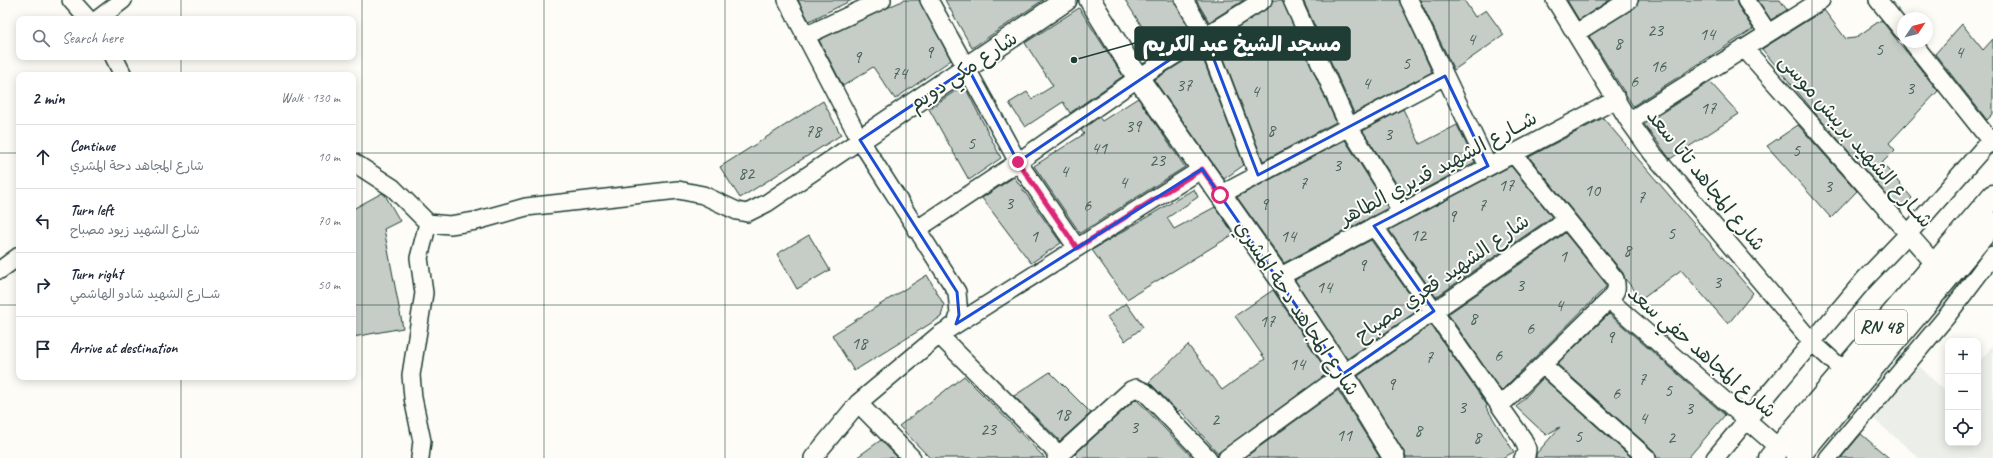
<!DOCTYPE html>
<html lang="en">
<head>
<meta charset="utf-8">
<style>
	:root { --surface:#fff; --page:#f6f6f7; --text:#1f2937; --muted:#747a83; --line:#e0e1e3 }
	body { margin:0; font-family:Caveat,"Playpen Sans Arabic",sans-serif; background:var(--page); color:var(--text) }
	.controls { position:absolute; right:12px; bottom:12px; display:grid; overflow:hidden; border-radius:8px; box-shadow:0 2px 10px #0003 }
	.controls button { width:36px; height:36px; display:grid; place-items:center; padding:0; border:0; border-bottom:1px solid var(--line); background:var(--surface); color:var(--text); font:20px sans-serif }
	.compass { position:absolute; left:1897px; top:12px; width:36px; height:36px; border-radius:50%; background:var(--surface); box-shadow:0 2px 10px #0003; rotate:55deg }
	.stop { position:absolute; width:12px; height:12px; margin:-9px; border:3px solid #db2777; border-radius:50%; background:#fff }
	.stop.end { background:#db2777; border-color:#fff; box-shadow:0 1px 4px #0008 }
	.list { margin:0; padding:0; list-style:none }
	h2 { display:flex; justify-content:space-between; align-items:center; height:52px; margin:0; padding:0 16px; font-size:17px }
	h2 small { font-size:13px; font-weight:400; color:var(--muted) }
	.list li { display:grid; grid-template-columns:26px 1fr auto; gap:12px; align-items:center; box-sizing:border-box; height:64px; padding:0 16px; border-top:1px solid var(--line) }
	.list b { display:block; font-size:15px; white-space:nowrap }
	.list p { margin:0; font-size:13px; white-space:nowrap; color:var(--muted) }
	.list em { font-size:13px; font-style:normal; color:var(--muted) }
	.icon { flex:none; width:22px; height:22px; fill:none; stroke:currentColor; stroke-width:2; stroke-linecap:round; stroke-linejoin:round }
	.map { position:relative; flex:none; width:1993px; height:458px; overflow:hidden }
	.search { position:absolute; background:var(--surface); box-shadow:0 2px 10px #0003; left:16px; top:16px; width:340px; height:44px; display:flex; align-items:center; gap:10px; box-sizing:border-box; padding:0 14px; border-radius:8px; color:var(--muted); font-size:15px }
	.panel { position:absolute; background:var(--surface); box-shadow:0 2px 10px #0003; left:16px; top:72px; width:340px; height:308px; border-radius:8px }
	.map>svg:first-child { display:block }
</style>
</head>
<body>
<div class="map">
<svg width="1993" height="458" viewBox="0 0 1993 458">
	<rect width="100%" height="100%" fill="#fdfcf7"/>
	<filter id="ink" filterUnits="userSpaceOnUse"><feTurbulence type="fractalNoise" baseFrequency=".025" numOctaves="2"/><feDisplacementMap in="SourceGraphic" scale="8" xChannelSelector="R" yChannelSelector="G"/><feConvolveMatrix kernelMatrix="1 2 1 2 8 2 1 2 1" color-interpolation-filters="sRGB"/></filter>
	<g filter="url(#ink)">
		<path fill="#eceee9" d="M1993,345V458H1919L1874,419L1919,366L1948,394V443H1978V363Z"/>
		<path fill="#c6cdc7" stroke="#1f3d34" d="M798,0H852L809,21Z
			M904,0H919L951,60L895,99L873,67L843,86L819,40Z
			M945,0H1043L972,48Z
			M1125,0H1174L1192,33L1159,53Z
			M1196,0H1244L1209,22Z
			M1273,0H1282L1336,122L1263,161L1217,40L1268,8Z
			M1303,0H1399L1432,72L1354,113Z
			M1420,0H1464L1475,17L1486,10L1504,35L1454,70Z
			M1567,0H1610L1579,20Z
			M1639,0H1736L1738,6L1753,29L1633,106L1589,36L1634,8Z
			M1758,0H1780L1787,10L1771,20Z
			M1079,8L1123,76L1070,113L1063,102L1025,127L1009,103L1027,92L1032,99L1053,86L1025,43Z
			M1824,10L1846,39L1855,38L1881,20L1938,91L1889,143L1895,150L1882,163L1912,198L1900,210L1815,113L1762,49Z
			M1962,24L1983,50L1993,39V114L1987,120L1935,54Z
			M1200,51L1244,165L1224,179L1154,80Z
			M1710,82L1739,114L1670,159L1644,124Z
			M964,85L1001,158L969,180L929,109Z
			M1138,98L1185,167L1080,233L1034,166L1084,134L1081,130L1099,117L1102,121Z
			M823,101L841,135L740,198L720,167Z
			M1403,109L1420,144L1457,125L1475,162L1406,199L1363,131Z
			M1603,118L1753,293L1728,324L1681,270L1642,299L1625,279L1623,273L1529,157Z
			M1798,125L1857,191L1831,218L1767,146Z
			M1345,140L1388,208L1284,263L1237,197Z
			M1511,166L1552,217L1436,297L1389,230Z
			M1014,177L1061,243L1031,263L982,198Z
			M1194,189L1198,197L1167,218L1174,229L1215,207L1234,234L1127,299L1092,250Z
			M382,193L385,195L400,221L384,229L403,328L353,337V209Z
			M1565,233L1606,284V287L1501,391L1448,314Z
			M809,235L830,270L797,289L777,254Z
			M1371,240L1420,309L1347,359L1295,280Z
			M927,275L944,305L941,317L854,371L832,335Z
			M1273,290L1328,373L1218,453L1180,410L1178,412L1149,382L1188,345L1222,390L1265,359L1235,316Z
			M1126,303L1143,327L1125,341L1107,317Z
			M1609,314L1725,415L1688,458H1657L1654,451L1557,364Z
			M1431,325L1487,405L1486,407L1514,452L1502,458H1406L1404,452L1358,376Z
			M1050,372L1091,413L1060,441L1014,396Z
			M964,376L990,402L1045,458H930L899,426Z
			M1543,378L1632,458H1536V454L1560,427L1546,435L1516,407Z
			M1338,390L1380,458H1244Z
			M1136,399L1193,458H1079L1075,454Z
			M1861,434L1876,447L1889,458H1841Z
			M881,440L898,458H856Z"/>
		<g fill="none" stroke-linecap="round" stroke-linejoin="round">
			<defs>
				<path id="minor" d="M71,0L88,19
					M787,0L860,140L957,292L959,315L956,324
					M929,0L1018,162L1077,248
					M1184,0L1205,36L1258,175
					M1292,0L1349,127L1402,212
					M1409,0L1488,166
					M1555,0L1629,121L1652,153L1812,342L1844,371
					M1746,0L1768,33
					M1878,0L1903,31
					M98,19L123,0
					M1576,33L1629,0
					M805,36L882,0
					M1912,42L1993,144
					M1744,48L1934,263
					M114,57L123,75
					M1629,121L1821,0
					M1513,153L1615,279C1618,290 1616,292 1609,300L1779,448
					M353,162L393,188L428,223L450,225L476,221L526,207L678,190L703,195L737,211L747,213L767,203L860,140
					M1220,195L1445,76
					M1374,226L1523,439L1527,449L1526,456L1523,458
					M916,230L1018,162L1138,78L1263,0
					M0,270L19,256
					M1279,277L1617,99
					M939,335L1062,458
					M1543,365L1647,458
					M858,403L912,458
					M1500,406L1609,300
					M420,458L422,441L413,398L411,375L424,293L419,258L428,223
					M813,458L858,403L939,335L1202,169
					M1056,458L1131,390L1136,388L1145,392L1208,458
					M1227,458L1343,374L1566,220
					M1715,458L1864,280L1908,234L1993,137
					M1828,458L1947,316L1993,255"/>
				<path id="tertiary" d="M1090,0L1138,78L1279,277L1343,374L1394,458
					M860,140L1066,0"/>
				<path id="trunk" d="M1770,458L1993,196
					M1797,458L1993,223"/>
			</defs>
			<use href="#minor" stroke="#1f3d34" stroke-width="20"/>
			<use href="#tertiary" stroke="#1f3d34" stroke-width="24"/>
			<use href="#trunk" stroke="#1f3d34" stroke-width="25"/>
			<use href="#minor" stroke="#fdfcf7" stroke-width="17"/>
			<use href="#tertiary" stroke="#fdfcf7" stroke-width="21"/>
			<use href="#trunk" stroke="#fdfcf7" stroke-width="22"/>
		</g>
	</g>
	<g fill="none" stroke-linecap="round" stroke-linejoin="round" filter="url(#ink)">
		<path stroke="#db2777" stroke-width="5" d="M1018,162L1077,248L1202,169L1220,195"/>
	</g>
	<path fill="none" stroke="#1d4ed8" stroke-width="3" stroke-linejoin="round" d="M1205,36L1258,175L1445,76L1488,166L1374,226L1434,311L1343,374L1202,169L956,324L959,315L957,292L860,140L968,68L1018,162Z"/>
	<path fill="none" stroke="#1f3d34" stroke-width="1" stroke-opacity="0.55" d="M181,0V19M362,0V458M544,0V458M725,0V458M906,0V458M1087,0V458M1268,0V458M1449,0V458M1631,0V458M1812,0V458M181,57V75M0,153H19M353,153H1993M0,305H19M353,305H1993M181,377V458"/>
	<g text-anchor="middle" dominant-baseline="central" stroke-width="4" stroke-linejoin="round" paint-order="stroke">
		<g font-size="18" fill="#496159">
			<text x="1655" y="30">23</text>
			<text x="1707" y="34">14</text>
			<text x="1471" y="39">4</text>
			<text x="1618" y="43">8</text>
			<text x="1879" y="49">5</text>
			<text x="929" y="52">9</text>
			<text x="1959" y="52">4</text>
			<text x="857" y="57">9</text>
			<text x="1406" y="63">5</text>
			<text x="1658" y="66">16</text>
			<text x="899" y="73">74</text>
			<text x="1634" y="81">6</text>
			<text x="1366" y="83">4</text>
			<text x="1184" y="85">37</text>
			<text x="1910" y="88">3</text>
			<text x="1255" y="91">4</text>
			<text x="1708" y="108">17</text>
			<text x="1133" y="126">39</text>
			<text x="1271" y="130">8</text>
			<text x="813" y="131">78</text>
			<text x="1388" y="134">3</text>
			<text x="971" y="143">5</text>
			<text x="1099" y="148">41</text>
			<text x="1796" y="150">5</text>
			<text x="1157" y="160">23</text>
			<text x="1337" y="165">3</text>
			<text x="1064" y="171">4</text>
			<text x="746" y="173">82</text>
			<text x="1123" y="182">4</text>
			<text x="1303" y="183">7</text>
			<text x="1506" y="185">17</text>
			<text x="1828" y="186">3</text>
			<text x="1592" y="190">10</text>
			<text x="1641" y="197">7</text>
			<text x="1009" y="203">3</text>
			<text x="1264" y="204">9</text>
			<text x="1087" y="205">6</text>
			<text x="1482" y="205">7</text>
			<text x="1452" y="216">9</text>
			<text x="1671" y="233">5</text>
			<text x="1418" y="235">12</text>
			<text x="1034" y="236">1</text>
			<text x="1288" y="236">14</text>
			<text x="1627" y="250">8</text>
			<text x="1563" y="256">1</text>
			<text x="1362" y="265">9</text>
			<text x="1717" y="282">3</text>
			<text x="1520" y="285">3</text>
			<text x="1324" y="287">14</text>
			<text x="1559" y="305">4</text>
			<text x="1473" y="318">8</text>
			<text x="1267" y="321">17</text>
			<text x="1530" y="328">6</text>
			<text x="1610" y="337">9</text>
			<text x="859" y="343">18</text>
			<text x="1498" y="355">6</text>
			<text x="1429" y="357">7</text>
			<text x="1297" y="364">14</text>
			<text x="1642" y="379">7</text>
			<text x="1391" y="384">9</text>
			<text x="1668" y="390">5</text>
			<text x="1616" y="393">6</text>
			<text x="1462" y="407">3</text>
			<text x="1689" y="408">3</text>
			<text x="1062" y="414">18</text>
			<text x="1643" y="418">4</text>
			<text x="1215" y="419">2</text>
			<text x="1134" y="427">3</text>
			<text x="988" y="429">23</text>
			<text x="1418" y="430">8</text>
			<text x="1344" y="435">11</text>
			<text x="1578" y="436">5</text>
			<text x="1477" y="437">8</text>
			<text x="1671" y="437">2</text>
		</g>
		<rect fill="#fdfcf7" stroke="#62766e" stroke-width="1" x="1855" y="310" width="52" height="34" rx="3"/>
		<g font-size="19" font-weight="bold" fill="#1f3d34">
			<text x="1881" y="327">RN 48</text>
		</g>
		<g font-size="20" fill="#1f3d34" stroke="#fdfcf7">
			<text transform="translate(963 71) rotate(-34)">شارع مكي دويم</text>
			<text transform="translate(1856 141) rotate(49)">شــارع الشهيد بريبش موسى</text>
			<text transform="translate(1438 168) rotate(-28)">شــارع الشهيد قديري الطاهر</text>
			<text transform="translate(1706 180) rotate(51)">شارع المجاهد تاتا سعد</text>
			<text transform="translate(1442 278) rotate(-35)">شارع الشهيد قعري مصباح</text>
			<text transform="translate(1297 308) rotate(56)">شارع المجاهد دحة المشري</text>
			<text transform="translate(1702 352) rotate(41)">شارع المجاهد حفي سعد</text>
		</g>
	</g>
	<path fill="none" stroke="#1f3d34" stroke-width="1.5" d="M1074 60L1135 43"/>
	<circle fill="#1f3d34" stroke="#fdfcf7" stroke-width="1.5" cx="1074" cy="60" r="4"/>
	<rect fill="#1f3d34" stroke="#1f3d34" stroke-width="1.5" x="1135" y="27" width="215" height="33" rx="4"/>
	<g font-size="21" text-anchor="middle" font-weight="bold" fill="#fff">
		<text x="1242" y="51">مسجد الشيخ عبد الكريم</text>
	</g>
</svg>
<div class="controls">
<button>+</button>
<button>−</button>
<button><svg class="icon" aria-label="locate" viewBox="0 0 24 24"><circle cx="12" cy="12" r="6"/><path d="M12 2v4M12 18v4M2 12h4M18 12h4"/></svg></button>
</div>
<svg class="compass" viewBox="-18 -18 36 36"><path d="M0-13l5 13h-10z" fill="#e53935"/><path d="M0 13l5-13h-10z" fill="#747a83"/></svg>
<div class="stop" style="left:1220px;top:195px"></div>
<div class="stop end" style="left:1018px;top:162px"></div>
<div class="search"><svg class="icon" aria-label="search" viewBox="0 0 24 24"><circle cx="10" cy="10" r="6"/><path d="M15 15l6 6"/></svg>Search here</div>
<section class="panel">
<h2>2 min<small>Walk · 130 m</small></h2>
<ul class="list">
<li><svg class="icon" aria-label="ahead" viewBox="0 0 24 24"><path d="M12 20V5M6 11l6-6 6 6"/></svg><div><b>Continue</b><p>شارع المجاهد دحة المشري</p></div><em>10 m</em></li>
<li><svg class="icon" aria-label="left" viewBox="0 0 24 24"><path d="M17 20v-9H6M10 6l-5 5 5 5"/></svg><div><b>Turn left</b><p>شارع الشهيد زيود مصباح</p></div><em>70 m</em></li>
<li><svg class="icon" aria-label="right" viewBox="0 0 24 24"><path d="M7 20v-9h11M14 6l5 5-5 5"/></svg><div><b>Turn right</b><p>شــارع الشهيد شادو الهاشمي</p></div><em>50 m</em></li>
<li><svg class="icon" aria-label="arrive" viewBox="0 0 24 24"><path d="M6 21V4h12l-3 4 3 4H6"/></svg><div><b>Arrive at destination</b></div></li>
</ul>
</section>
</div>
</body>
</html>
